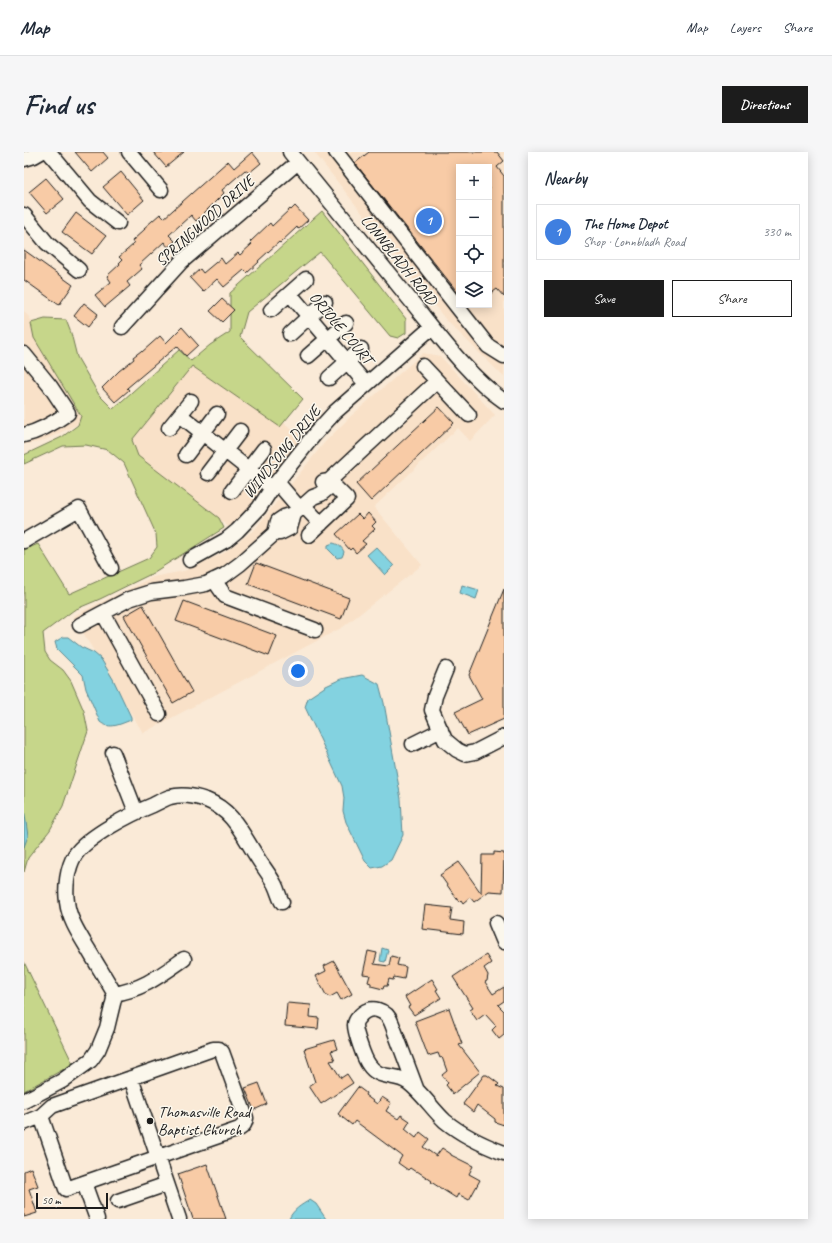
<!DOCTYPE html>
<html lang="en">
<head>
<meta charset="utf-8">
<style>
	:root { --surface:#fff; --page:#f6f6f7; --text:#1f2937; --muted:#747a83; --line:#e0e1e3; --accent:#1c1c1c }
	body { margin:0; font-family:Caveat,sans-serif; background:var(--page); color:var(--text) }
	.controls { position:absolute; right:12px; top:12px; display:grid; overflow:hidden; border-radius:0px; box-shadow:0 2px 10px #0003 }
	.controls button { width:36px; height:36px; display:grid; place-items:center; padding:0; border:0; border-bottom:1px solid var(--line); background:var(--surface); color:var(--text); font:20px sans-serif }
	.scale { position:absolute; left:12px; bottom:10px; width:72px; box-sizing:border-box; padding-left:4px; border:2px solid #1c1c1c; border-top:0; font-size:11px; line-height:14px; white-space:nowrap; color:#1c1c1c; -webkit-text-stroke:3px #fbf7ec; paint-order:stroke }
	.you { position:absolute; left:274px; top:519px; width:14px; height:14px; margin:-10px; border:3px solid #fff; border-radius:50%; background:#1a73e8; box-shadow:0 0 0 6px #1a73e833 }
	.badge { display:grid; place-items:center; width:26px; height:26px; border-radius:50%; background:var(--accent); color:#fff; font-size:13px; font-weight:700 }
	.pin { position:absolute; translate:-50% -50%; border:2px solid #fff; box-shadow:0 1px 4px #0006 }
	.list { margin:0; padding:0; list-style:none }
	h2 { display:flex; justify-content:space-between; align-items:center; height:52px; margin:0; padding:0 16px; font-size:17px }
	h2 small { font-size:13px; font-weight:400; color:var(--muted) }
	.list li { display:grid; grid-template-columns:26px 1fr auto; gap:12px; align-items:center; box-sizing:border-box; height:56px; margin:0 8px 8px; padding:0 8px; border:1px solid var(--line); border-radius:0px }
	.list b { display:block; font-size:15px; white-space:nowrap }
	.list p { margin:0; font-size:13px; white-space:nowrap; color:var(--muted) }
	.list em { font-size:13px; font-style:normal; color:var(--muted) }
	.actions { display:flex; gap:8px; padding:12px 16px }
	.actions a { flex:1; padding:9px 0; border:1px solid var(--accent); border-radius:0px; text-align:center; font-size:14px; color:var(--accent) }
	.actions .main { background:var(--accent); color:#fff }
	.icon { flex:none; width:22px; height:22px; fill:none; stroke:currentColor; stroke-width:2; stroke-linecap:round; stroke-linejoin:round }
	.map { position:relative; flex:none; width:480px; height:1067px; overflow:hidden; border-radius:0px }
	header { display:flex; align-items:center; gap:24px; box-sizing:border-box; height:56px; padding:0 20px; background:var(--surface); border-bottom:1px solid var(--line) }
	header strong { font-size:19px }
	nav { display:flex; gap:22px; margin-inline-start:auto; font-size:14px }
	.intro { display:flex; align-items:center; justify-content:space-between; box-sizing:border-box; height:96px; padding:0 24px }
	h1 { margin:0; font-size:28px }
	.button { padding:10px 18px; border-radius:0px; background:var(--accent); color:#fff; font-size:14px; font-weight:700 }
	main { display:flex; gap:24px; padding:0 24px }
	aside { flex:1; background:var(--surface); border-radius:0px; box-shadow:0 2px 10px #0003 }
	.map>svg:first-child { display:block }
</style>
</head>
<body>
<header>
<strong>Map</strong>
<nav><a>Map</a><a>Layers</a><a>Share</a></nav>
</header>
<div class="intro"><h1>Find us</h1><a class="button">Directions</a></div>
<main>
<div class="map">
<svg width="480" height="1067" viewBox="0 0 480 1067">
	<rect width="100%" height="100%" fill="#faead7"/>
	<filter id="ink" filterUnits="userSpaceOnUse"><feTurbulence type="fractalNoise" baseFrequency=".025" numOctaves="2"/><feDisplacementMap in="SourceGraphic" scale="8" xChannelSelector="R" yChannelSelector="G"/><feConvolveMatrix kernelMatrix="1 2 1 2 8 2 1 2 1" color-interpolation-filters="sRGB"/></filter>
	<g filter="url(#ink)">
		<path fill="#f9e1c8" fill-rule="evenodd" d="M290,0H480V225L422,168ZM435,15H465V153H435Z
			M0,159L13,175L61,267L50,274L16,290L0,292Z
			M399,201L416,204L471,263L446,289L434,276L350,355L398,413L319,475L119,581L49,464L129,425L160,419L200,401L231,377L300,291L327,264Z
			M169,210L279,284L236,343L223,359L205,375L97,293Z"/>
		<path fill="#c6d68a" stroke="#717953" d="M298,59L382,167V181L374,186L366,184L296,100L223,160L216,185L279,247L256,275L168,214L108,288L114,304L195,366L200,376L127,422L76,447L50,458L19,481L21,500L26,508L39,518L47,529L60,559L64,579L39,654L26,678L4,706L0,720V398L14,392L45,442L125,406L133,395L132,382L100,311L84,298L62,293L39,294L0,312V303L38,285L54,273L57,264L10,186L7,171L21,167L42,168L47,181L53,205L75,243L89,257L155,198L167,209L186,193L206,180V141Z
			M0,810L49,912L0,939Z"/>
		<path fill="#83d2e0" stroke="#5a8992" d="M309,391C314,392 318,395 320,400L318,405L313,406L304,397V393Z
			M352,395L370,414L361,423L343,403Z
			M438,433L455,438L452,447L436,441Z
			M39,485H44L57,495L70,501L77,507L89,527L107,565V568C96,572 86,578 76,570L62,537L59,523L33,497L31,490Z
			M338,523L355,532L360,551L377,647L379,683L367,708L358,714L348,716L341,709L322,670L319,659L320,646L318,634L281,555L284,546L302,534L317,527Z
			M0,656L4,684L0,695Z
			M358,796L364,798L361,810L356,809Z
			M286,1048L292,1052L302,1067H265C269,1058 277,1053 286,1048Z"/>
		<path fill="#f8cba6" stroke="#1c1c1c" d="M51,0H79L84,6L68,20Z
			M129,0H160L142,15Z
			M228,0L237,11L225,21L221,18L198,38L200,41L172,69L167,63L145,83L151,89L144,95L140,90L115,113L118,117L103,130L106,134L81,155L71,143L87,130L83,124L96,112L95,111L98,108L95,105L110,92L108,89L121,77L120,76L136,62L140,66L204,9L210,16Z
			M345,0H473L480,9L473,15L480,24V145L473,137L465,143V15H435V142L331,11Z
			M97,20L120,48L103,63L79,35Z
			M22,26L40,47L23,61L5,40Z
			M271,54L284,68L274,77L273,75L256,91L255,90L234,109L235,110L223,121L220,118L200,135L193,127L179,140L166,126L176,117L179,121L197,106L201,112L214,101L216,103L228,92L226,90L246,71L248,74L266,57L267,58Z
			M52,61L82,84L68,102L38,80Z
			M0,98L49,133L35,153L0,128Z
			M198,147L210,158L198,170L186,159Z
			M60,151L74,162L64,175L50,164Z
			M158,175L174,193L162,204L153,194L103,236L105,238L91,250L78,236L95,219L110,207L109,205L117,199L118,200L136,184L142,191Z
			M415,255L430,271L347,349L332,332Z
			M344,361L352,370L348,374L351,377L338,389L342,392L332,401L328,396L326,398L312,382L334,362L339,367Z
			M232,411L325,446L317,467L224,432Z
			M480,437V567L444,583L431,560L458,547L445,523Z
			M160,449L253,484L245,504L152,469Z
			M119,453L168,540L149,551L100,464Z
			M470,700L480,701L479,740L465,739L450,750L446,745L439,751L437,748L435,750L416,723L435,710L457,741L458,703H470Z
			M401,753L428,756L426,768L440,770L439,782L398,777Z
			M344,799L353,801L350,812L365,814L367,804L375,806L373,813L382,815L380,827L370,825L369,828L365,827L363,834H360L359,837L347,834V831L344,830L346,823L339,822Z
			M462,803L467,811L460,816L464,823L463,829L461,830L469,842L480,835V849L474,853L480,859V883L475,887L468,878L472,874L461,862L453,868L446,858L449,856L429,825Z
			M310,809L328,842L317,848L313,841L306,845L302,843L292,824L302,819L300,814Z
			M408,827L414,837L412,838L417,846L390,863L384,855L386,854L381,845Z
			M263,851L287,853L286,865L295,866L294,877L261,874Z
			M425,856L438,892L435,893L456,920L429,942L422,933L424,931L418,923L423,919L418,905L416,906L414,901L404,904L391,869Z
			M310,888L313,897L307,899L311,908L306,909L317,926L323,922L329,931L297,952L285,934L291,930L280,897Z
			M460,923H463L475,932L473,934L480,937V973L471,970V967L453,953L449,960L439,952Z
			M235,931L243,952L230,958L221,936Z
			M334,935L342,941L341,943L353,952L358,945L367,951L362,959L374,967L377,963L386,969L381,977L392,986L396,980L405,987L399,995L412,1004L418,996L427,1002V1003L449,1014L445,1022L456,1028L445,1048L434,1042L432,1046L407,1030L408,1029L393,1019L392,1020L386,1016L384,1018L374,1011L378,1004L331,969L328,973L314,962Z
			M183,1012L202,1067H169L154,1022Z
			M7,1016L14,1034L5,1037L13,1061L0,1065V1019Z"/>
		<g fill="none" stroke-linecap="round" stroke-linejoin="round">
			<defs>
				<path id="minor" d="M25,0L66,49L94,71
					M105,0L137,38
					M266,0C306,50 347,99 387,149C414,182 445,225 480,249
					M312,0L464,194L480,204
					M0,7L10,4L17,0
					M0,63L23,91L55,118
					M266,142L342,232
					M247,158L282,127
					M98,175L157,110L274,10
					M266,182L301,150
					M0,202L26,234L44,261C30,271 17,279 0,283
					M284,204L322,171
					M399,214L445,263
					M305,226L337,197
					M156,263L248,336
					M145,276L167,249
					M162,303L193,262
					M184,321L216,279
					M253,330L276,357
					M208,339L240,297
					M280,354L297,372
					M251,381H256L266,376L270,362
					M285,383L323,347L305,329L299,330
					M0,389L55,357L87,416
					M166,408L202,388L213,379L235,356L248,336L290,283L311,260L408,175
					M190,428L201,444L291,478
					M79,461L135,562
					M56,473L105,447L127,440L160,436L182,432L201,423L216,412L251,381L254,369L260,365L270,362L289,345L297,342L303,337L305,329L413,229
					M422,517L411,544L408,558L421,588L433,598L441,602L451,600L480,585
					M389,592L417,578
					M89,601L112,660
					M472,771L480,790
					M89,842C118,838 137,823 160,807
					M107,926L155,1067
					M392,936L368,872C363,858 346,851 335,865C333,867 331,870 331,873C331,880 340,907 345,913C347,916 350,919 354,921C364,926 375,923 385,931C398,941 409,958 421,969C438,983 459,993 480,1001
					M0,949L38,929L67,908L74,898L83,876L90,847L89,839C81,825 72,811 64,797C55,782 45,767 43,750C41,736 43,716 51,703C64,684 107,662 129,653C135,650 140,647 146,645C157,642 171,644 182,648C210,659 218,682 233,705C239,715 246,723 251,733C254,739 255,745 258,750
					M0,971L17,964L28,954L189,897H195L198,900L222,966C221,971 220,974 215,977L42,1037L17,964
					M60,1031L73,1067
					M94,1049L143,1032"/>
			</defs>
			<use href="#minor" stroke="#1c1c1c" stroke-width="17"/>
			<use href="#minor" stroke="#fbf7ec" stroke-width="14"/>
		</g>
	</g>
	<circle fill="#1c1c1c" stroke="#fbf7ec" stroke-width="1.5" cx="126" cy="969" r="4"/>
	<g text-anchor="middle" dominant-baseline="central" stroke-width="3" stroke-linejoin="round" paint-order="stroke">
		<g font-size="16" fill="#1c1c1c" stroke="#fbf7ec">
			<text transform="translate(181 69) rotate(-42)">SPRINGWOOD DRIVE</text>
			<text transform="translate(375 108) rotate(51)">LONNBLADH ROAD</text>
			<text transform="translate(317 176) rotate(50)">ORIOLE COURT</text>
			<text transform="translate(258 300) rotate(-51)">WINDSONG DRIVE</text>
		</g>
		<g font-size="16" fill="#1c1c1c" stroke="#fbf7ec" text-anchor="start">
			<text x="134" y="960">Thomasville Road<tspan x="134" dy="18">Baptist Church</tspan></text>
		</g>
	</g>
</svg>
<div class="controls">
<button>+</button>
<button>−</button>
<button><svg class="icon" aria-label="locate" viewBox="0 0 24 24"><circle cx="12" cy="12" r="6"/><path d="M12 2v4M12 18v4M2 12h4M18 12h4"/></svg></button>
<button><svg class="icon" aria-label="layers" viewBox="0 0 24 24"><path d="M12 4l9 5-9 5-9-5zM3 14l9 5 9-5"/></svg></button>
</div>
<div class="scale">50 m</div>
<div class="you"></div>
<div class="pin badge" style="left:405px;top:69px;background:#3f7fe0">1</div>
</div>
<aside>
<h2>Nearby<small></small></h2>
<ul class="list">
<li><span class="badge" style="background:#3f7fe0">1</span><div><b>The Home Depot</b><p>Shop · Lonnbladh Road</p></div><em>330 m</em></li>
</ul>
<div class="actions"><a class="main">Save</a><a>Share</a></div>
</aside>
</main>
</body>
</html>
